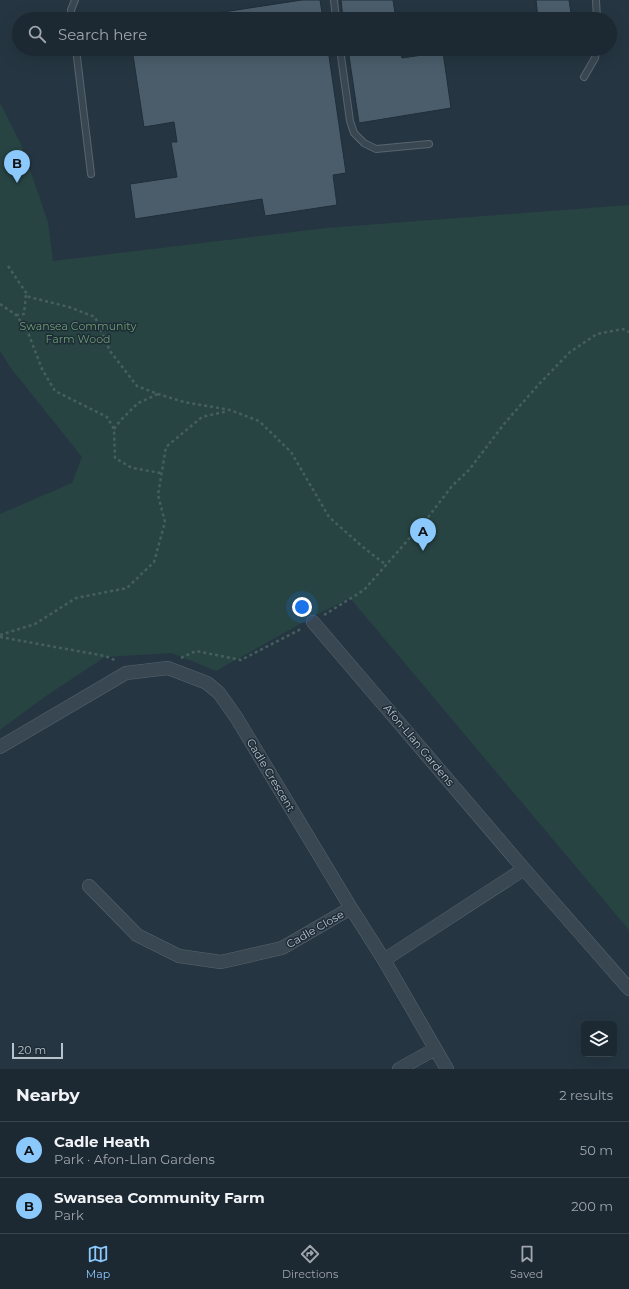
<!DOCTYPE html>
<html lang="en">
<head>
<meta charset="utf-8">
<style>
	:root { --surface:#1c2832; --page:#25303a; --text:#f1f3f6; --muted:#a0a6ac; --line:#3a444d; --accent:#8bc8fc }
	body { margin:0; font-family:Montserrat,sans-serif; background:var(--page); color:var(--text) }
	.controls { position:absolute; right:12px; bottom:12px; display:grid; overflow:hidden; border-radius:6px; box-shadow:0 4px 16px #0002 }
	.controls button { width:36px; height:36px; display:grid; place-items:center; padding:0; border:0; border-bottom:1px solid var(--line); background:var(--surface); color:var(--text); font:20px sans-serif }
	.scale { position:absolute; left:12px; bottom:10px; width:51px; box-sizing:border-box; padding-left:4px; border:2px solid #b6c2cc; border-top:0; font-size:11px; line-height:14px; white-space:nowrap; color:#b6c2cc; -webkit-text-stroke:3px #1e2c37; paint-order:stroke }
	.you { position:absolute; left:302px; top:607px; width:14px; height:14px; margin:-10px; border:3px solid #fff; border-radius:50%; background:#1a73e8; box-shadow:0 0 0 6px #1a73e833 }
	.badge { display:grid; place-items:center; width:26px; height:26px; border-radius:50%; background:var(--accent); color:#111; font-size:13px; font-weight:700 }
	.pin { position:absolute; translate:-50% -33px; filter:drop-shadow(0 1px 2px #0008) }
	.pin::after { content:''; position:absolute; top:21px; width:14px; height:12px; background:inherit; clip-path:polygon(0 0,100% 0,50% 100%) }
	.list { margin:0; padding:0; list-style:none }
	h2 { display:flex; justify-content:space-between; align-items:center; height:52px; margin:0; padding:0 16px; font-size:17px }
	h2 small { font-size:13px; font-weight:400; color:var(--muted) }
	.list li { display:grid; grid-template-columns:26px 1fr auto; gap:12px; align-items:center; box-sizing:border-box; height:56px; padding:0 16px; border-top:1px solid var(--line) }
	.list b { display:block; font-size:15px; white-space:nowrap }
	.list p { margin:0; font-size:13px; white-space:nowrap; color:var(--muted) }
	.list em { font-size:13px; font-style:normal; color:var(--muted) }
	.icon { flex:none; width:22px; height:22px; fill:none; stroke:currentColor; stroke-width:2; stroke-linecap:round; stroke-linejoin:round }
	.map { position:relative; flex:none; width:629px; height:1069px; overflow:hidden }
	.search { position:absolute; background:var(--surface); box-shadow:0 4px 16px #0002; left:12px; right:12px; top:12px; height:44px; display:flex; align-items:center; gap:10px; box-sizing:border-box; padding:0 14px; border-radius:22px; color:var(--muted); font-size:15px }
	.sheet { height:164px; background:var(--surface) }
	nav { display:flex; justify-content:space-around; align-items:center; box-sizing:border-box; height:56px; border-top:1px solid var(--line); background:var(--surface); font-size:11px; color:var(--muted) }
	nav a { display:grid; justify-items:center; gap:2px }
	nav .on { color:var(--accent) }
	.map>svg:first-child { display:block }
</style>
</head>
<body>
<div class="map">
<svg width="629" height="1069" viewBox="0 0 629 1069">
	<rect width="100%" height="100%" fill="#253642"/>
	<path fill="#274342" d="M0,103L21,144L48,222L53,261L326,228L629,205V930L350,598L320,613L216,671L172,653L105,657L46,696L0,730V514L72,483L82,457L10,367L0,351Z"/>
	<path fill="#4b5d6b" stroke="#202e39" d="M302,0H320L323,19H177Z
		M341,0H393L396,19H343Z
		M536,0H569L572,19H538Z
		M132,49H328L346,173L333,175L337,205L265,216L262,199L135,219L130,184L177,177L171,142H177L174,122L144,127Z
		M348,49H400L402,58L443,52L451,108L359,123Z"/>
	<g fill="none" stroke-linecap="round" stroke-linejoin="round">
		<defs>
			<path id="lane" d="M334,0L336,19
				M596,0L597,19
				M72,19L71,10L75,0
				M76,49L91,174
				M340,49L350,121L354,133L364,143L376,149L429,144
				M584,77L595,58L597,49"/>
			<path id="street" d="M313,622L524,869L629,989
				M0,747L126,673L168,668L207,683L219,693L236,717L351,908L384,960L447,1069
				M89,886L137,935L179,956L221,962L282,948L351,908
				M384,960L524,869
				M399,1069L435,1049"/>
		</defs>
		<use href="#lane" stroke="#57656f" stroke-width="8"/>
		<use href="#street" stroke="#57656f" stroke-width="14"/>
		<path stroke="#455f5e" stroke-width="2.5" stroke-dasharray="3 3" stroke-linecap="butt" d="M8,266L29,297L69,307L95,317L110,351L137,386L158,394L184,402L230,410L259,421L291,452L329,517L364,548L385,564
			M0,304L16,315L27,330L42,369L55,391L107,417L114,429L115,458L132,468L161,473
			M16,315L24,314L26,294
			M114,429L120,421L138,403L158,394
			M324,615L364,590L429,516L452,486L469,470L504,424L539,384L570,352L597,334L623,329L629,332
			M0,635L35,624L76,598L127,588L154,562L165,522L158,495L166,447L202,417L228,411
			M0,637L105,656L117,661
			M181,658L196,651L241,660L301,629"/>
		<use href="#lane" stroke="#394752" stroke-width="6"/>
		<use href="#street" stroke="#394752" stroke-width="13"/>
	</g>
	<g text-anchor="middle" dominant-baseline="central" stroke-width="3" stroke-linejoin="round" paint-order="stroke">
		<g font-size="11" fill="#6c9e70" stroke="#1e2c37">
			<text x="78" y="326">Swansea Community<tspan x="78" dy="13">Farm Wood</tspan></text>
		</g>
		<g font-size="11" fill="#b6c2cc" stroke="#1e2c37">
			<text transform="translate(419 745) rotate(50)">Afon-Llan Gardens</text>
			<text transform="translate(271 775) rotate(59)">Cadle Crescent</text>
			<text transform="translate(315 929) rotate(-30)">Cadle Close</text>
		</g>
	</g>
</svg>
<div class="controls">
<button><svg class="icon" aria-label="layers" viewBox="0 0 24 24"><path d="M12 4l9 5-9 5-9-5zM3 14l9 5 9-5"/></svg></button>
</div>
<div class="scale">20 m</div>
<div class="you"></div>
<div class="pin badge" style="left:423px;top:551px">A</div>
<div class="pin badge" style="left:17px;top:183px">B</div>
<div class="search"><svg class="icon" aria-label="search" viewBox="0 0 24 24"><circle cx="10" cy="10" r="6"/><path d="M15 15l6 6"/></svg>Search here</div>
</div>
<section class="sheet">
<h2>Nearby<small>2 results</small></h2>
<ul class="list">
<li><span class="badge">A</span><div><b>Cadle Heath</b><p>Park · Afon-Llan Gardens</p></div><em>50 m</em></li>
<li><span class="badge">B</span><div><b>Swansea Community Farm</b><p>Park</p></div><em>200 m</em></li>
</ul>
</section>
<nav>
<a class="on"><svg class="icon" aria-label="map" viewBox="0 0 24 24"><path d="M3 6l6-2 6 2 6-2v14l-6 2-6-2-6 2zM9 4v14M15 6v14"/></svg>Map</a>
<a><svg class="icon" aria-label="directions" viewBox="0 0 24 24"><path d="M12 3l9 9-9 9-9-9zM9 14v-3h6M13 9l2 2-2 2"/></svg>Directions</a>
<a><svg class="icon" aria-label="saved" viewBox="0 0 24 24"><path d="M7 4h10v16l-5-4-5 4z"/></svg>Saved</a>
</nav>
</body>
</html>
